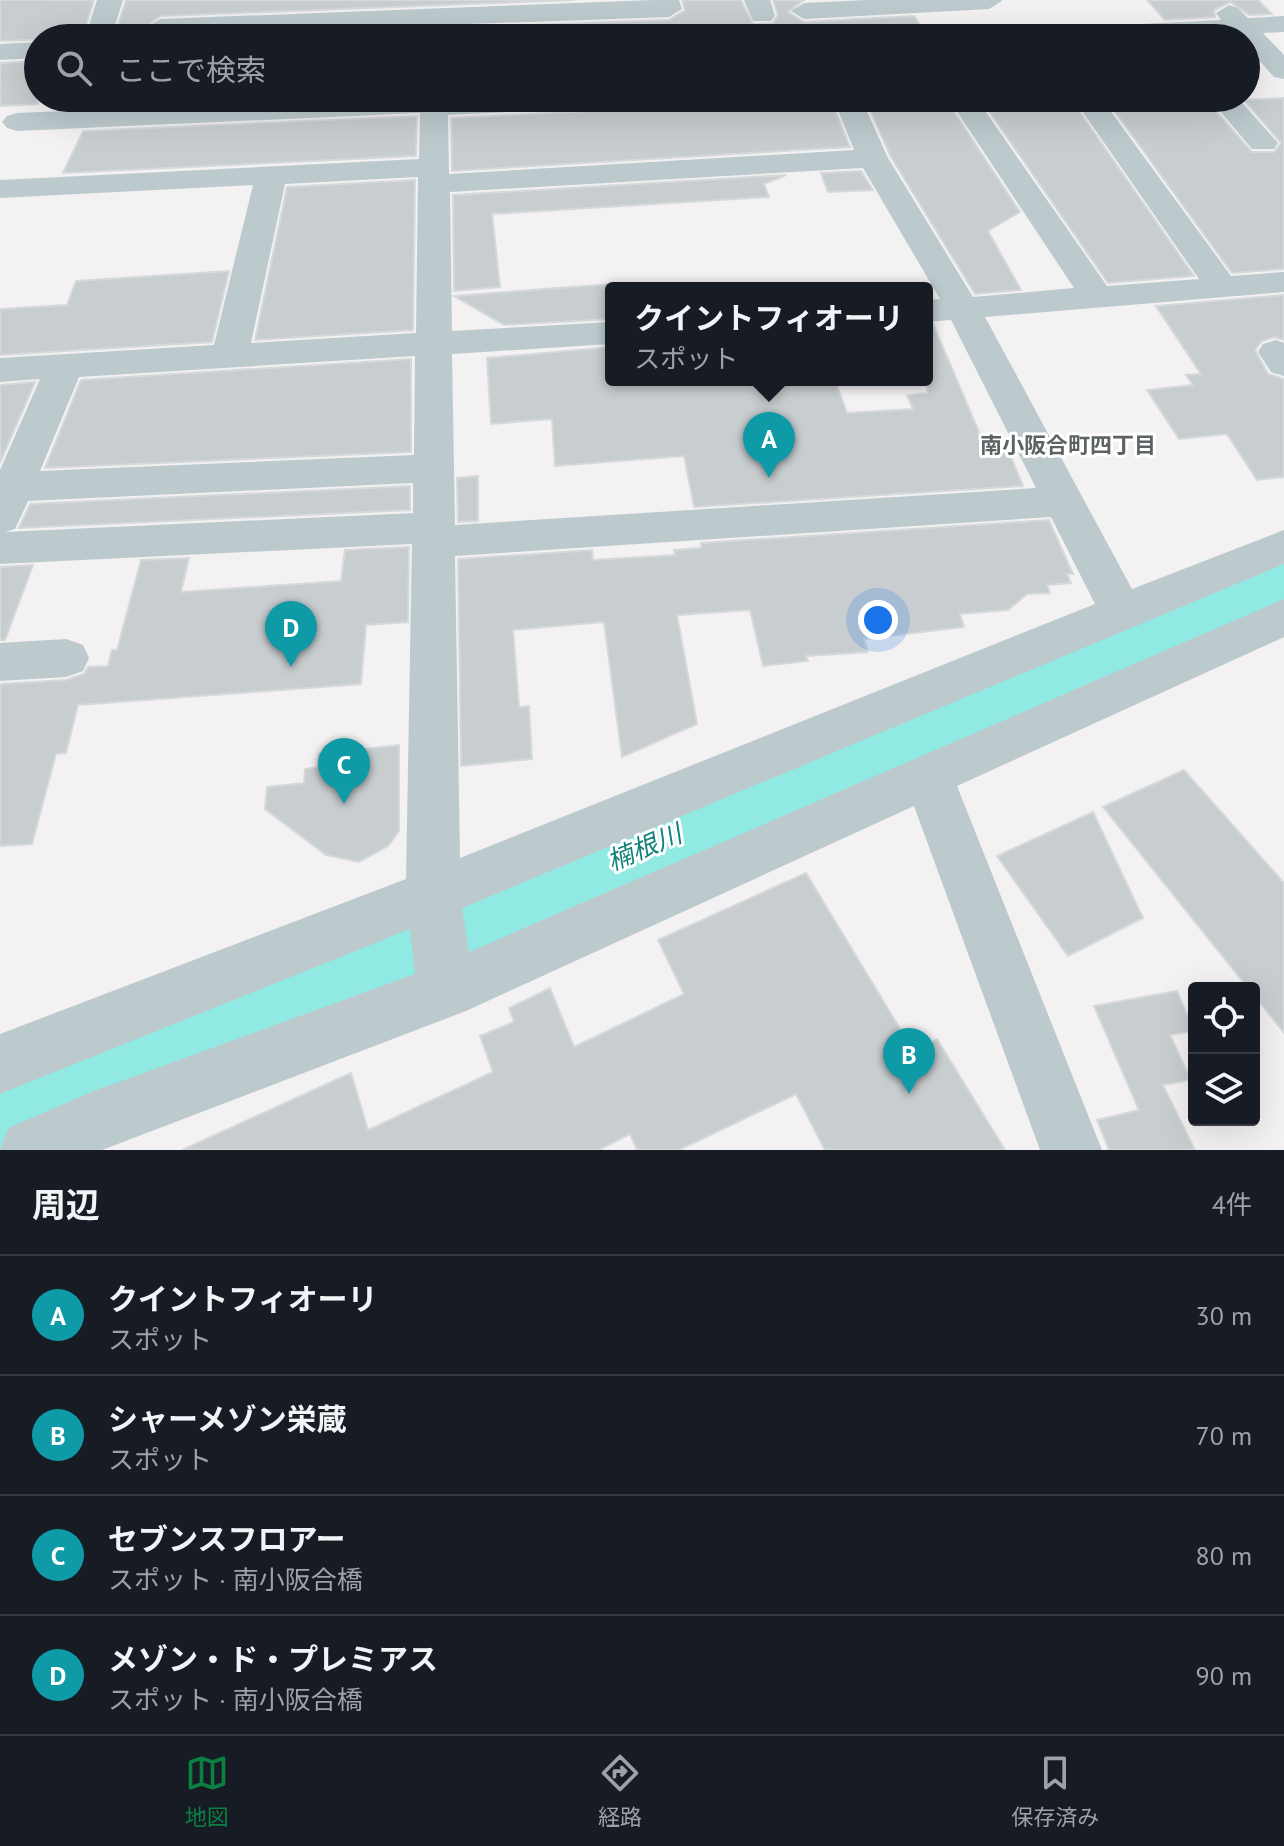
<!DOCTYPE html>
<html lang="ja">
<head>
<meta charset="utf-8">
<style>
	:root { --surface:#171b24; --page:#20242c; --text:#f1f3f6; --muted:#9ea1a6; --line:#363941; --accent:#0b8043 }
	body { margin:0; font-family:"PT Sans","Noto Sans JP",sans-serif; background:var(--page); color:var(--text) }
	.controls { position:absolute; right:24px; bottom:24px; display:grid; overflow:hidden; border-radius:8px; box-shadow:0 8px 32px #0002 }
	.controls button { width:72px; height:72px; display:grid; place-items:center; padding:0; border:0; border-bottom:2px solid var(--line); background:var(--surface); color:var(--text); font:40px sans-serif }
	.you { position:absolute; left:878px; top:620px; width:28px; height:28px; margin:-20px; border:6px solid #fff; border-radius:50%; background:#1a73e8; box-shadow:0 0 0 12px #1a73e833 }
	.badge { display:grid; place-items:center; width:52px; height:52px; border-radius:50%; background:var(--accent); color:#fff; font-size:26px; font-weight:700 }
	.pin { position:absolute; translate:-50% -66px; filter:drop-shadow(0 2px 4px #0008) }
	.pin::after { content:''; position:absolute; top:42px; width:28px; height:24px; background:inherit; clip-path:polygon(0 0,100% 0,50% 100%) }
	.popup { position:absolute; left:605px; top:282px; width:328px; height:104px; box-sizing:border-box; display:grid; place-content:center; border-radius:8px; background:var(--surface); filter:drop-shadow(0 2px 6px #0005); font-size:26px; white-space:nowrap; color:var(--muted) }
	.popup b { font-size:30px; color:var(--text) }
	.popup::after { content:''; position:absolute; left:50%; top:100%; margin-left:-16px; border:16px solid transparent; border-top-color:var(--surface) }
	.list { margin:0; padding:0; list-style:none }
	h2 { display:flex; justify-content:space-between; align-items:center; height:104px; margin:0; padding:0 32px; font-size:34px }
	h2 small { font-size:26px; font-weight:400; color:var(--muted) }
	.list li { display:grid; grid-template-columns:52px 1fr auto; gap:24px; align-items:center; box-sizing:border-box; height:120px; padding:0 32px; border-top:2px solid var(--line) }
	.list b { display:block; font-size:30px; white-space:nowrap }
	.list p { margin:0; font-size:26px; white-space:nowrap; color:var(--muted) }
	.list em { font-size:26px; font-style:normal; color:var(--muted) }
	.icon { flex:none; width:44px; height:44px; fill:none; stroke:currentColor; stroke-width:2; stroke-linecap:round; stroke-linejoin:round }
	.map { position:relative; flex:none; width:1284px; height:1150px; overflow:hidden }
	.search { position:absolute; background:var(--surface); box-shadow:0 8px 32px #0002; left:24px; right:24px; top:24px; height:88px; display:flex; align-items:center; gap:20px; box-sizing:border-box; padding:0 28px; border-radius:44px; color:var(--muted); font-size:30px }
	.sheet { height:584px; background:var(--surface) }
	nav { display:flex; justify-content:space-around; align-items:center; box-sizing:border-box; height:112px; border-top:2px solid var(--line); background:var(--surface); font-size:22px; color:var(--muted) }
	nav a { display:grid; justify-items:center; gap:4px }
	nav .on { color:var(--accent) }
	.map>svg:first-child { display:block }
</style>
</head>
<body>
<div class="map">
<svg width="1284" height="1150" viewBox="0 0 1284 1150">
	<rect width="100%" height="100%" fill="#f3f1f1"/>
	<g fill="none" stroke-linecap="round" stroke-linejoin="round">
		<path fill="#90e9e2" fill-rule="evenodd" d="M1284,545V604L552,930L38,1150H0V1062L488,870Z"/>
	</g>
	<path fill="#c8cdd0" stroke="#d5d9dc" stroke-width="2" d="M0,0H94L82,38L0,41Z
		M126,0H575L160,16L144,28L160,38H114Z
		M682,0H741L753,24L773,23L778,15L773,0H804L788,12L804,22L914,16L929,38H825L823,34L586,38L584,29L497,33L498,38H160L669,20L685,10Z
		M1147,0H1258L1272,14L1249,15L1230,2L1214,10L1215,17L1165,20Z
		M38,61V104L0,106V63Z
		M98,98H303L94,107Z
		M945,98L1020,212L988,231L1021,290L975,294L891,157L865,99Z
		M980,98H1070L1194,276L1108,283Z
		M1105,98H1190L1194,102H1208L1252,152H1274L1281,143L1244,100L1284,98V269L1232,273Z
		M831,100L850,147L452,171L451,118L611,110L625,104L644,103L645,108Z
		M417,116L416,156L63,173L83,131Z
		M861,171L873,190L828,192L821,173Z
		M786,175L764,184L769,197L492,214L500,287L454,291L453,195Z
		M415,180L413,330L255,340L287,187Z
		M229,271L212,342L0,355V309L67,305L76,281Z
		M611,284V319L504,325L454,296Z
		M1284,295V340L1275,337L1262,341L1255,350L1268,374L1284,379V477L1257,480L1227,434L1179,439L1147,390L1193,385L1186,375L1201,374L1156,306Z
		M933,324L985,446L1006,445L1023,486L694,507L684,456L555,466L552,419L491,424L487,358L611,347V383L835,380L847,413L913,409L907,395L927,393V325Z
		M411,359V452L45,468L81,380Z
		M35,382L0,463V385Z
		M478,476V521L458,522L457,478Z
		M410,486V510L19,528L30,504Z
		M1049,520L1073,574H1067L1071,583L1047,585L1050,593L1027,594L1008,610L960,614L964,627L864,639L868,652L806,656L808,661L763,666L750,610L677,615L697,724L622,757L604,622L513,630L519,707L529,706L532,759L461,766L458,559L592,550L593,560L675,555L674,550L701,548V543Z
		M409,547L408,622L366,625L361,684L78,705L66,753L56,754L32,844L0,846V684L66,680L84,674L88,667L108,666L112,650H117L141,560L189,558L181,592L341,581L345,550Z
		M33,565L5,640H0V567Z
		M399,745V831L388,846L359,862L326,855L265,809L267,787L304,783L305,769L318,767L319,754Z
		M1184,770L1284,883V1033L1254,995V988H1248L1103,807Z
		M1093,812L1143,918L1068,956L997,856Z
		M806,873L905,1037L902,1039L913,1052L937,1039L1005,1150H825L796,1094L679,1150H637L630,1134L599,1150H182L351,1073L368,1130L493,1072L480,1036L514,1022L509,1008L550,988L574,1047L684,994L658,940Z
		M1177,991L1194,1031L1170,1035L1191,1080L1163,1085L1195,1150H1109L1097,1120L1139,1110L1094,1006Z"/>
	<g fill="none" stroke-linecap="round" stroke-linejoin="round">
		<path fill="#bdcacd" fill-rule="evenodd" d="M97,0H123L111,38H85Z
			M653,0H679L682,9L669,17L160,35L147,27L160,19Z
			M744,0H770L775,16L771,21H753Z
			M866,0H1001L1002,1L989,9L804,19L791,11L804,3Z
			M1229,5L1238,8L1248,18L1284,16V32L1263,33L1284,55V79L1274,77L1246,46V38L1235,34L1006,38L1010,32L1019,30L1221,20L1216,13Z
			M38,42V58L0,60V44Z
			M374,98H625L621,104L611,107L448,115L449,174L854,150L833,98H861L888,158L973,297L1074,288L948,98H976L1107,286L1199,279L1073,98H1101L1231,276L1284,272V292L985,317L1132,589L1284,530V564L462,908L469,952L1284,599V637L957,786L1102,1150H1040L914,806L466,1011L102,1150H0L8,1128L94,1091L415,974L410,929L0,1094V1034L406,879L412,544L0,564V470L40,379L0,382V358L214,345L253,185L0,198V180L419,159L420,113L17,131L7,128L2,122L7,116L17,113ZM863,168L940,299L927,300V322L951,320L1036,488L455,525L452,354L611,344V322L452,331L450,192ZM418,177L416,333L251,343L285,184ZM415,356L414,455L40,471L79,377ZM413,483V513L5,532L15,529L28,501ZM1051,517L1095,604L460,858L455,556Z
			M1209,98H1238L1278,143L1274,149H1252Z
			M1276,340L1284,343V376L1271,372L1258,352L1263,344Z
			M66,639L83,645L89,658L83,671L66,677L0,681V643Z"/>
	</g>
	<g text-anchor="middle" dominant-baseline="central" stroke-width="6" stroke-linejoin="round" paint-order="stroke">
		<g font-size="22" font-weight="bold" fill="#5d6365" stroke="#fff">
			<text x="1068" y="445">南小阪合町四丁目</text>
		</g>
		<g font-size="26" font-style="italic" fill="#12827a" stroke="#fff">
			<text transform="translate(644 847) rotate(-23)">楠根川</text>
		</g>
	</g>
</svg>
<div class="controls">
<button><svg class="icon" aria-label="locate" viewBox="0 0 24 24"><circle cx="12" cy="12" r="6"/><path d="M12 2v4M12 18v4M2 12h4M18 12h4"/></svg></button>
<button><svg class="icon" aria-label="layers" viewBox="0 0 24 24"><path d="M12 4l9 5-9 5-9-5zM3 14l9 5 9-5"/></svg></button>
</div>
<div class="you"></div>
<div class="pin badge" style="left:769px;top:478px;background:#0f9aa8">A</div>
<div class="popup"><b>クイントフィオーリ</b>スポット</div>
<div class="pin badge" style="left:909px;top:1094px;background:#0f9aa8">B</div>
<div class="pin badge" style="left:344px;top:804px;background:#0f9aa8">C</div>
<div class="pin badge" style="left:291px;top:667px;background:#0f9aa8">D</div>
<div class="search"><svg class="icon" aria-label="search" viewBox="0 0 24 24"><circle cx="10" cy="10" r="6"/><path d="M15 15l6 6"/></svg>ここで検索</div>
</div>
<section class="sheet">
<h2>周辺<small>4件</small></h2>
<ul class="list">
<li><span class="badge" style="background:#0f9aa8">A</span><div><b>クイントフィオーリ</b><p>スポット</p></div><em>30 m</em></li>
<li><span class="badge" style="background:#0f9aa8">B</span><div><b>シャーメゾン栄蔵</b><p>スポット</p></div><em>70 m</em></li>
<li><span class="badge" style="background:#0f9aa8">C</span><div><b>セブンスフロアー</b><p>スポット · 南小阪合橋</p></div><em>80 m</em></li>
<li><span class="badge" style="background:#0f9aa8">D</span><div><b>メゾン・ド・プレミアス</b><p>スポット · 南小阪合橋</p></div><em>90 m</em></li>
</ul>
</section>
<nav>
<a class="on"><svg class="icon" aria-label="map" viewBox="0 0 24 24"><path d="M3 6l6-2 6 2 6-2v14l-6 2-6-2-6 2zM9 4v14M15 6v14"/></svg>地図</a>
<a><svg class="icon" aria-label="directions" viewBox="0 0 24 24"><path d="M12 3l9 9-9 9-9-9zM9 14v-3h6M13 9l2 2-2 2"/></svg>経路</a>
<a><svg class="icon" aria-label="saved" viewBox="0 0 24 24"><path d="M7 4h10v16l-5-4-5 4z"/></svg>保存済み</a>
</nav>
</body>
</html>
